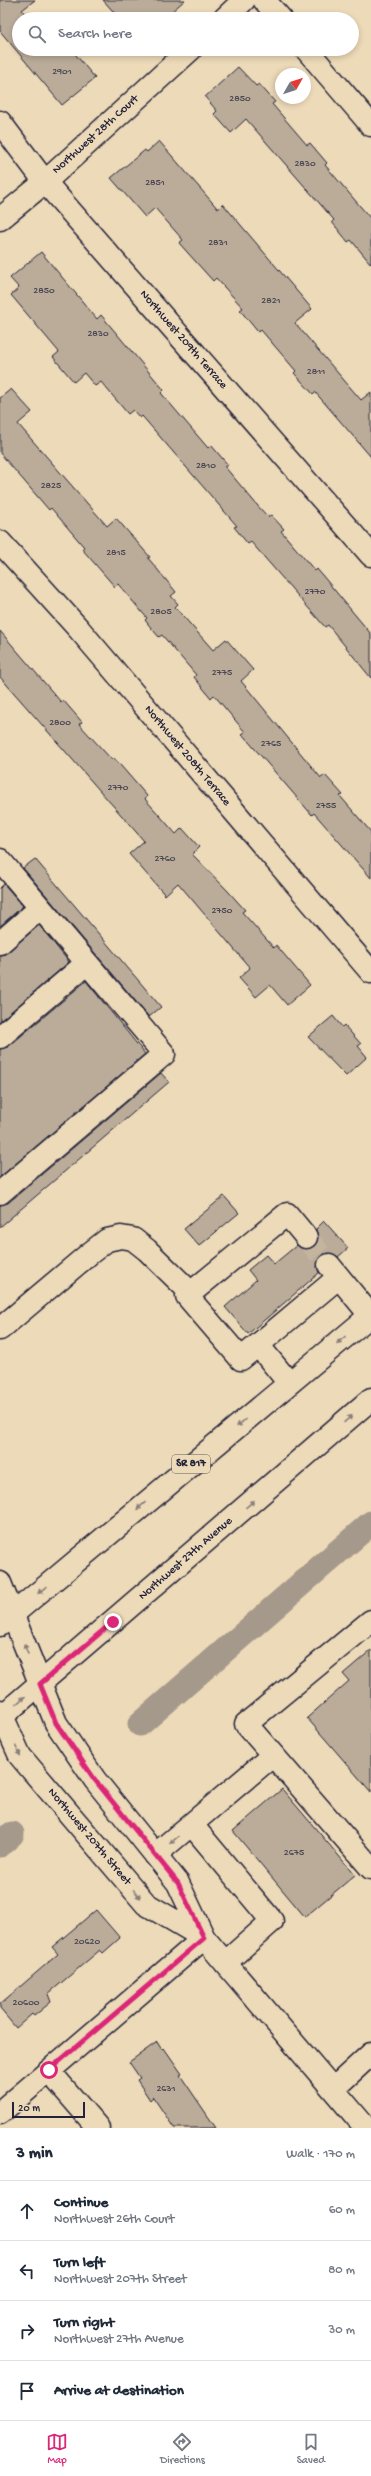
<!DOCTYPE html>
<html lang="en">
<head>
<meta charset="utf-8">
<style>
	:root { --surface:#fff; --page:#f6f6f7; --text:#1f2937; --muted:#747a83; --line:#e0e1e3; --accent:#db2777 }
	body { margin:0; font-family:"Gochi Hand",sans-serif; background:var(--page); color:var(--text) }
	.compass { position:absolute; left:275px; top:68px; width:36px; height:36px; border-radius:50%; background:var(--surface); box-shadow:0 2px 6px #0003; rotate:51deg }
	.scale { position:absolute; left:12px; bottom:10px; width:73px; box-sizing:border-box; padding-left:4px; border:2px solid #22223b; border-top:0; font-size:11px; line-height:14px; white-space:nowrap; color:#22223b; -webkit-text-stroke:3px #eddab8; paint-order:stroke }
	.stop { position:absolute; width:12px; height:12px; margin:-9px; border:3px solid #db2777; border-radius:50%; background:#fff }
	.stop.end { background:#db2777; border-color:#fff; box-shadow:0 1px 4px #0008 }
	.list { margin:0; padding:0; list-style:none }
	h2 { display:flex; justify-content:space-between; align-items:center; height:52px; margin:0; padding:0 16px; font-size:17px }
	h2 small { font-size:13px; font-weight:400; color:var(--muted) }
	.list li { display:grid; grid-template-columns:26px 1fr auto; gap:12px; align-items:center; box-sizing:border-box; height:60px; padding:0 16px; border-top:1px solid var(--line) }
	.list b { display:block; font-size:15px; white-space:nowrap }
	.list p { margin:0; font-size:13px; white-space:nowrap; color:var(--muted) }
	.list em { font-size:13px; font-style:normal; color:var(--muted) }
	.icon { flex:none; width:22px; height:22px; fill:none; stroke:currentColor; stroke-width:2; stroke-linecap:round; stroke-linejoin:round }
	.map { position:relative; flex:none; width:371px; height:2128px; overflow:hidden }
	.search { position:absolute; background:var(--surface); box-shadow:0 2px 6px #0003; left:12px; right:12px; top:12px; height:44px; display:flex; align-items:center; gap:10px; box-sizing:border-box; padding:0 14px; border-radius:22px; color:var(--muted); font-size:15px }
	.sheet { height:292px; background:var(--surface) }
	nav { display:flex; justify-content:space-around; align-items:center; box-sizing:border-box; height:56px; border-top:1px solid var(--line); background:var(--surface); font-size:11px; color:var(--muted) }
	nav a { display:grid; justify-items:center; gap:2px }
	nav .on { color:var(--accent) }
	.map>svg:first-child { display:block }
</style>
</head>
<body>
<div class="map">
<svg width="371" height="2128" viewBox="0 0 371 2128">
	<rect width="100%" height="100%" fill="#eddab8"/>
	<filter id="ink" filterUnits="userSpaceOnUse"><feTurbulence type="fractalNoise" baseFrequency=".025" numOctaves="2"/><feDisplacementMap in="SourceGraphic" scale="8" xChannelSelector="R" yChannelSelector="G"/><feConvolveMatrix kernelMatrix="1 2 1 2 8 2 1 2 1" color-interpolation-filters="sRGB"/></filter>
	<g filter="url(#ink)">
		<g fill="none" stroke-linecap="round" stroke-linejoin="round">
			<path stroke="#a5998b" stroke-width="25" d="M140,1724L371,1523
				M0,1845L12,1834"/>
		</g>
		<path fill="#baac99" stroke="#22223b" d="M0,0H35L22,10L29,19H19V49H71L95,78L62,105L0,31Z
			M103,0H185L163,19H120Z
			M238,67L256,86L259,84L275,102L272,104L307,145L310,143L327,163L325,165L371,219V264L351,240L348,242L332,222L334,220L246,119L231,133L214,114L217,111L205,97Z
			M159,141L218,209L223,204L312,309L295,323L361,400L371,392V457L315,392L313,394L294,373L296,371L261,330L258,332L240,310L243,308L216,278L213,281L179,243L183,240L155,208L145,217L111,178L145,150L147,152Z
			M41,252L97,319L101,315L164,390L161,393L208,448L211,445L228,465L225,467L257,505L268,517L271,515L284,529L281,531L315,571L317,569L371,634V678L328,625L325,627L251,542L248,544L234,527L237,526L142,416L140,418L133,410L128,414L101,382L95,386L84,373L74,382L53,357L59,352L11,295L19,288L10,278Z
			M11,389L32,412L18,424L107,526L116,518L150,557L148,558L176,592L171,596L178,604L175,607L213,650L226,639L253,670L241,681L321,778L325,775L343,795L340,796L371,832V878L314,813L312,815L242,734L245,732L214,695L211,698L194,677L196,675L162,635L159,637L152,629L145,620L147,618L118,584L115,587L82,549L84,547L51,508L49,510L0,453V398Z
			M0,631L61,702L63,700L82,722L79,724L112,760L114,758L147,796L145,799L176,834L182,828L199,847L192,854L227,890L245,910L242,912L274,948L276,945L310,985L287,1005L270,985L256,997L239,978L250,968L178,883L165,895L129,854L144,841L0,677Z
			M35,859L161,1007L149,1017L23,868Z
			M4,884L23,906L0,926V888Z
			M39,925L69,962L0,1021V955L8,952Z
			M86,981L145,1054L0,1177V1049L8,1047Z
			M333,1016L342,1027L344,1025L361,1044L358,1046L367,1057L346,1076L308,1037Z
			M161,1073L169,1082L0,1227V1205L8,1203Z
			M224,1196L239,1213L199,1246L184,1229Z
			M324,1221L348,1248L338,1257L327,1253L321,1256L317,1267L319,1273L248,1334L225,1307L256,1280L248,1270L266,1255L274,1264L297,1245L302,1249L314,1247L318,1241L316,1229Z
			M371,1650V1792L307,1718L349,1681L343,1674Z
			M282,1789L355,1875L305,1917L233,1831Z
			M96,1910L120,1938L103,1953L100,1950L48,1994L51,2002L34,2016L32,2014L16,2028L0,2009V2004L58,1954L52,1947Z
			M157,2042L162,2050L164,2048L182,2074L180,2075L216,2128H174L153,2097L150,2100L137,2080L140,2078L129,2062Z"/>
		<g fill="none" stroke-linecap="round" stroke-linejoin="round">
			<path stroke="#c4b59f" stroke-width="22" stroke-dasharray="22 11" stroke-linecap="butt" d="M306,1237L329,1265"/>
			<defs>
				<path id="minor" d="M264,0L281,19
					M224,19L244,0
					M306,49L371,125
					M0,122L45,182L371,555
					M0,219L45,182L191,49
					M0,542L78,628L371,972
					M0,860L164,1054L0,1193
					M0,943L40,908
					M0,1037L87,963
					M306,1237L287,1214L187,1296L241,1359L339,1277
					M329,1265L370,1315
					M0,1329L89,1254L107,1240L121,1237L133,1239L147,1250L191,1293
					M258,1345L289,1383
					M0,1583L56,1723L95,1780L178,1883L204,1938L366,2128
					M371,1621L246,1724L371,1868
					M0,1711L20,1756L146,1904L204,1938
					M192,1825L272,1921L225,1963
					M155,1855L272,1756
					M49,2071L98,2128
					M333,2089L371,2054
					M0,2113L204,1938"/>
				<path id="major" d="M0,1625L371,1315
					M0,1718L371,1399"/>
			</defs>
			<use href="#minor" stroke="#22223b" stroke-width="25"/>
			<use href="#major" stroke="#22223b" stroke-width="25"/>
			<use href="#minor" stroke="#eddab8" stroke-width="22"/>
			<use href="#major" stroke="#eddab8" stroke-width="22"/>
		</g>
		<defs><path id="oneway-solid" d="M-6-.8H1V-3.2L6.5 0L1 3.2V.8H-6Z"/></defs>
		<g fill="#887e7a">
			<use href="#oneway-solid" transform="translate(341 1340) rotate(140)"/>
			<use href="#oneway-solid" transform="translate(348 1419) rotate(-41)"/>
			<use href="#oneway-solid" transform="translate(241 1423) rotate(140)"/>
			<use href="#oneway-solid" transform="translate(250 1504) rotate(-41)"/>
			<use href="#oneway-solid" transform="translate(141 1506) rotate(140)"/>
			<use href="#oneway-solid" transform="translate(42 1590) rotate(140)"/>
			<use href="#oneway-solid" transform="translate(26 1649) rotate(-111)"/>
			<use href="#oneway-solid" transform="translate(21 1700) rotate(-40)"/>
			<use href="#oneway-solid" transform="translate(18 1751) rotate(64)"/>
			<use href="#oneway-solid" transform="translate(174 1840) rotate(140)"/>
			<use href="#oneway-solid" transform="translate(137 1894) rotate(50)"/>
		</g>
	</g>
	<g fill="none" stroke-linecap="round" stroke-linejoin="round" filter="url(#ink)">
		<path stroke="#db2777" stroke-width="5" d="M49,2070L204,1938L178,1883L95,1780L56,1723L40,1684L113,1622"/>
	</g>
	<g text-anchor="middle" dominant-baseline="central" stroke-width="4" stroke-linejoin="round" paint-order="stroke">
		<g font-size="10" fill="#484452">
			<text x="62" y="72">2901</text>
			<text x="240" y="99">2850</text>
			<text x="305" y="164">2830</text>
			<text x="155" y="183">2851</text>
			<text x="218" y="243">2831</text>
			<text x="44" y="291">2850</text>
			<text x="271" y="301">2821</text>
			<text x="98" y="334">2830</text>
			<text x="316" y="372">2811</text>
			<text x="206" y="466">2810</text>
			<text x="51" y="486">2825</text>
			<text x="116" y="553">2815</text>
			<text x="315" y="592">2770</text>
			<text x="161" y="612">2805</text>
			<text x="222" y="673">2775</text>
			<text x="60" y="723">2800</text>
			<text x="271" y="744">2765</text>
			<text x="118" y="788">2770</text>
			<text x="326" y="806">2755</text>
			<text x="165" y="859">2760</text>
			<text x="222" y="911">2750</text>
			<text x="294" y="1853">2675</text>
			<text x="87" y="1942">20620</text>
			<text x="26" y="2003">20600</text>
			<text x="166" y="2089">2631</text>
		</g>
		<rect fill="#eddab8" stroke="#5f5960" stroke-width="1" x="172" y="1455" width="38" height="18" rx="3"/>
		<g font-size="11" font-weight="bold" fill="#22223b">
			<text x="191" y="1464">SR 817</text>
		</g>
		<g font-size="12" fill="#22223b" stroke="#eddab8">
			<text transform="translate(96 135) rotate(-42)">Northwest 28th Court</text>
			<text transform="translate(183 340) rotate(49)">Northwest 209th Terrace</text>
			<text transform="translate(187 756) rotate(50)">Northwest 208th Terrace</text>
			<text transform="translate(186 1559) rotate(-41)">Northwest 27th Avenue</text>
			<text transform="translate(89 1837) rotate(50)">Northwest 207th Street</text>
		</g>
	</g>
</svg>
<svg class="compass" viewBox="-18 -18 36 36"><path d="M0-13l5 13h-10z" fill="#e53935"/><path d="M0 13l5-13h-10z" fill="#747a83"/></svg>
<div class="scale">20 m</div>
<div class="stop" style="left:49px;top:2070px"></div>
<div class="stop end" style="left:113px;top:1622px"></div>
<div class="search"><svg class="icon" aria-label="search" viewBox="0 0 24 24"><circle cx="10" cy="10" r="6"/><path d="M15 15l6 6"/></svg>Search here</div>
</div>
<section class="sheet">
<h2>3 min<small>Walk · 170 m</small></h2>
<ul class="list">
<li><svg class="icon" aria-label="ahead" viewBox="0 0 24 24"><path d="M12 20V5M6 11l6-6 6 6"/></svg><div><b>Continue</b><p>Northwest 26th Court</p></div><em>60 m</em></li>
<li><svg class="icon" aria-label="left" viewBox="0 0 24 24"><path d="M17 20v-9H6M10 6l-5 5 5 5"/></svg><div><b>Turn left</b><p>Northwest 207th Street</p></div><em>80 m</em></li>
<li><svg class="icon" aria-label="right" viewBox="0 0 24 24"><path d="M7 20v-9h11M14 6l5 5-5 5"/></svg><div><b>Turn right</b><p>Northwest 27th Avenue</p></div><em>30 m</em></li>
<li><svg class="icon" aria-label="arrive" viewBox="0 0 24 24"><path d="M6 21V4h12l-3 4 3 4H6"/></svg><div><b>Arrive at destination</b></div></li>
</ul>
</section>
<nav>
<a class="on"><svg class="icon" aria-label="map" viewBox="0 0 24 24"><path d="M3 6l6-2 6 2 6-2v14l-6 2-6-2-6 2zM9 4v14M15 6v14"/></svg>Map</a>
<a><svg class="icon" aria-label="directions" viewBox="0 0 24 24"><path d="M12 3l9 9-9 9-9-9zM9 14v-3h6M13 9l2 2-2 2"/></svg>Directions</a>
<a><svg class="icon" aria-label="saved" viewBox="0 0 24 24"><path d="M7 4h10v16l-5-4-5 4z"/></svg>Saved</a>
</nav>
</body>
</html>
